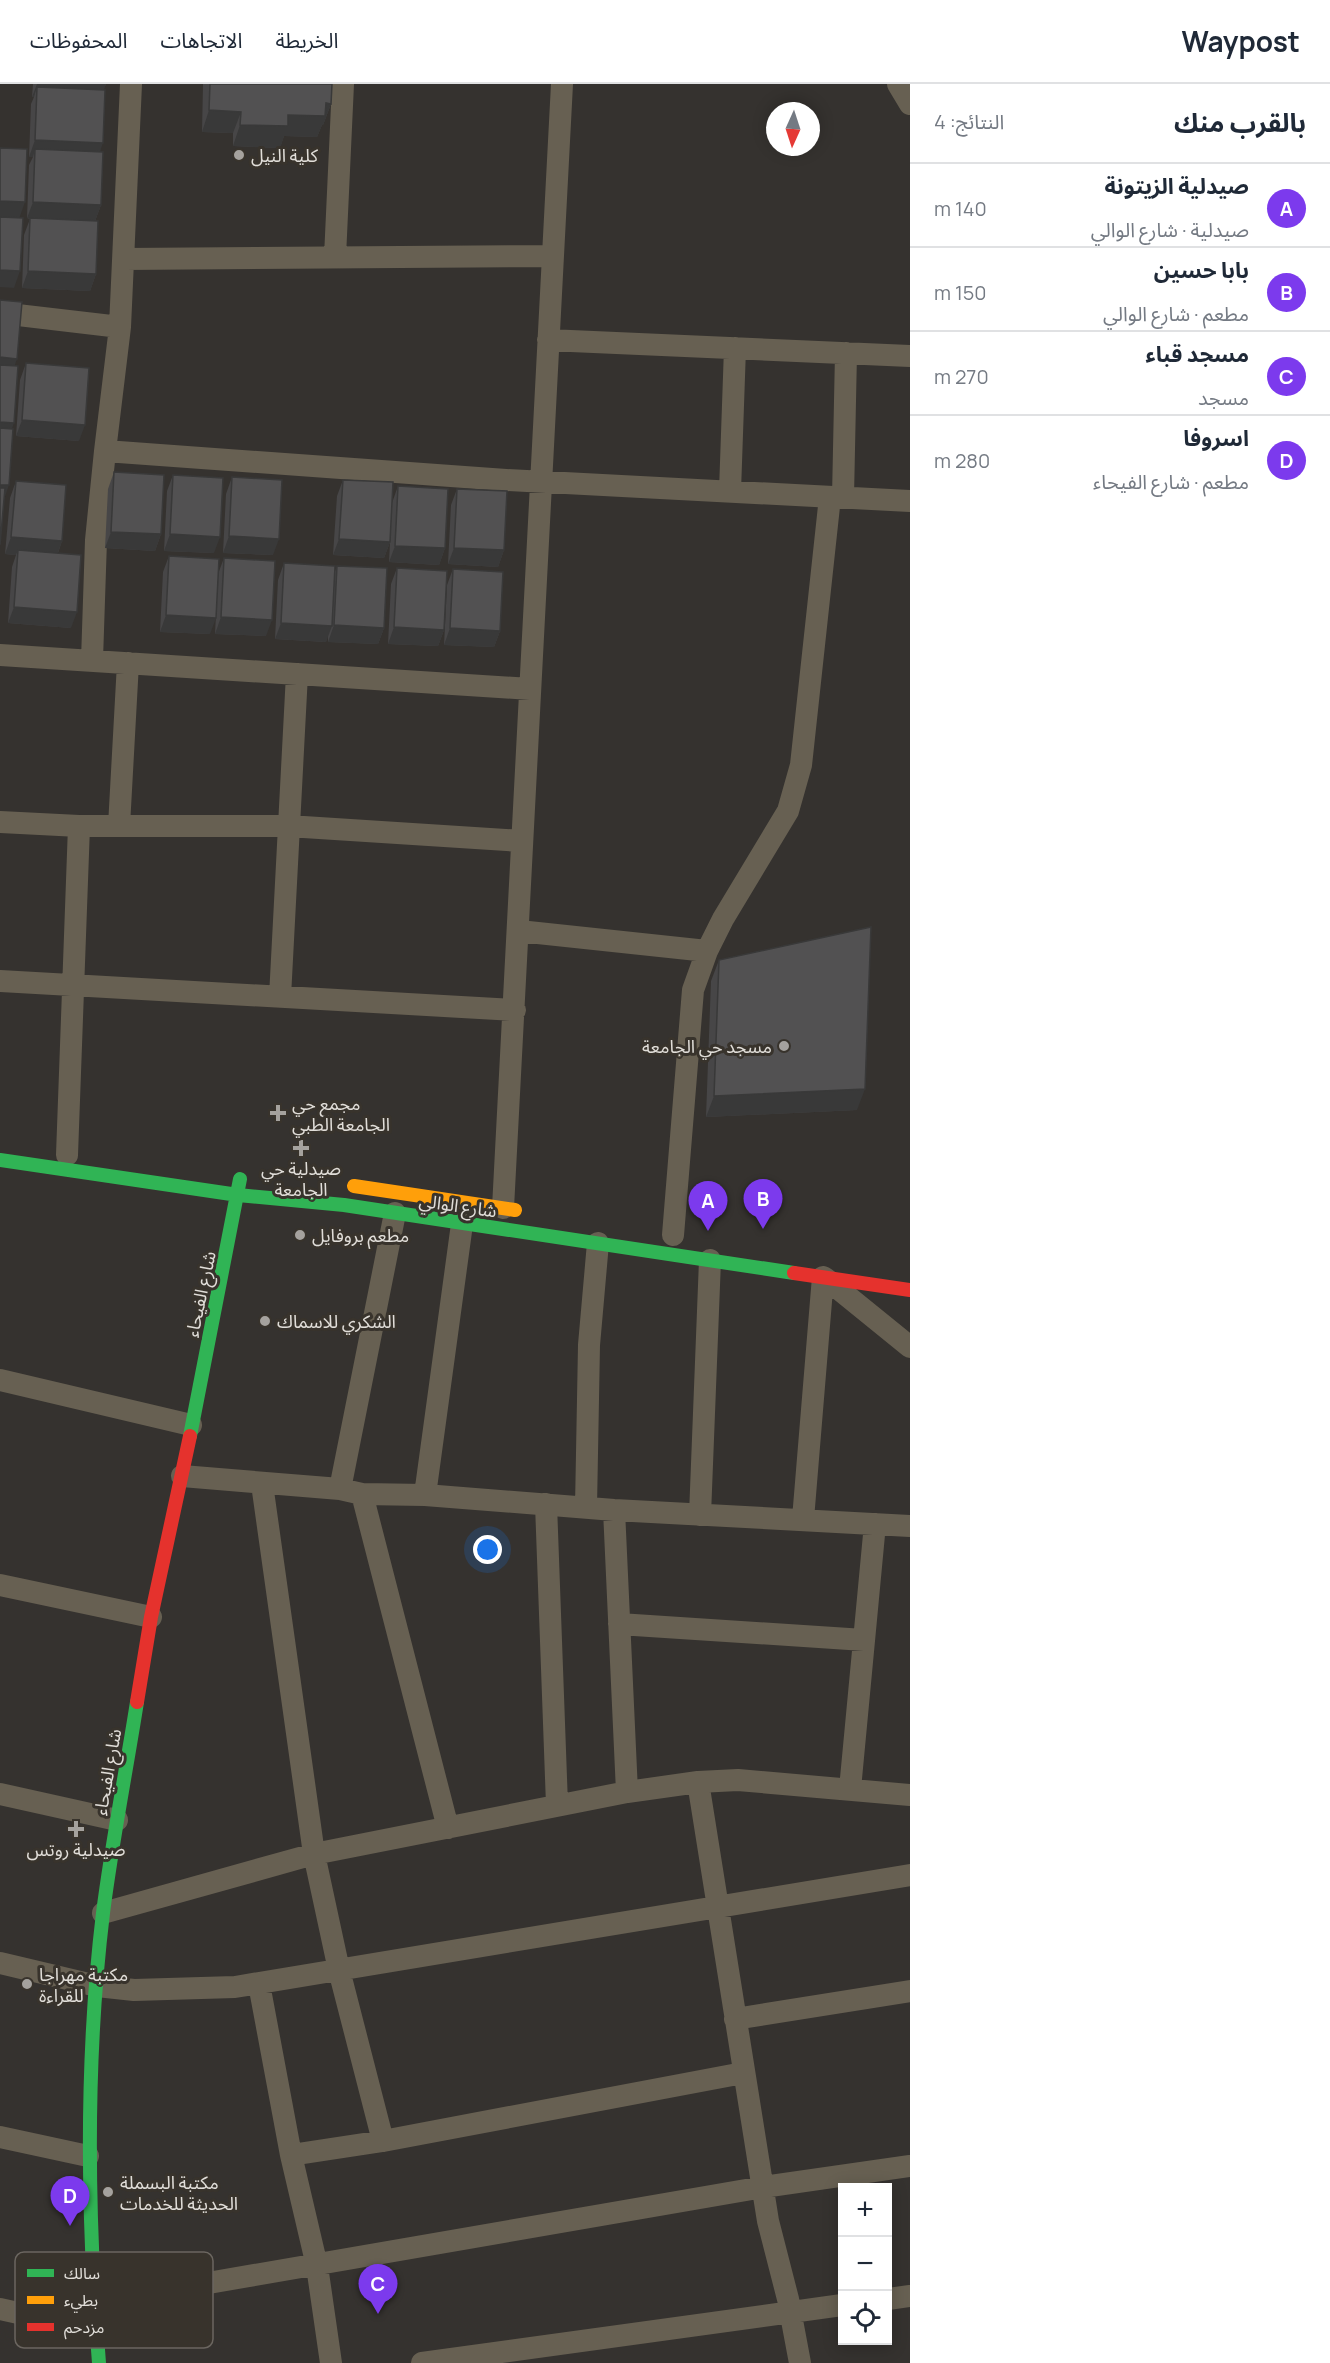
<!DOCTYPE html>
<html lang="ar">
<head>
<meta charset="utf-8">
<style>
	:root { --surface:#fff; --page:#f6f6f7; --text:#1f2937; --muted:#747a83; --line:#e0e1e3; --accent:#7c3aed }
	body { margin:0; font-family:Manrope,"Noto Sans Arabic",sans-serif; background:var(--page); color:var(--text); direction:rtl }
	.controls { position:absolute; right:18px; bottom:18px; display:grid; overflow:hidden; border-radius:0px; box-shadow:0 3px 15px #0003 }
	.controls button { width:54px; height:54px; display:grid; place-items:center; padding:0; border:0; border-bottom:2px solid var(--line); background:var(--surface); color:var(--text); font:30px sans-serif }
	.compass { position:absolute; left:766px; top:18px; width:54px; height:54px; border-radius:50%; background:var(--surface); box-shadow:0 3px 15px #0003; rotate:183deg }
	.you { position:absolute; left:488px; top:1466px; width:21px; height:21px; margin:-15px; border:4px solid #fff; border-radius:50%; background:#1a73e8; box-shadow:0 0 0 9px #1a73e833 }
	.badge { display:grid; place-items:center; width:39px; height:39px; border-radius:50%; background:var(--accent); color:#fff; font-size:20px; font-weight:700 }
	.pin { position:absolute; translate:-50% -50px; filter:drop-shadow(0 2px 3px #0008) }
	.pin::after { content:''; position:absolute; top:32px; width:21px; height:18px; background:inherit; clip-path:polygon(0 0,100% 0,50% 100%) }
	.list { margin:0; padding:0; list-style:none }
	h2 { display:flex; justify-content:space-between; align-items:center; height:78px; margin:0; padding:0 24px; font-size:26px }
	h2 small { font-size:20px; font-weight:400; color:var(--muted) }
	.list li { display:grid; grid-template-columns:39px 1fr auto; gap:18px; align-items:center; box-sizing:border-box; height:84px; padding:0 24px; border-top:2px solid var(--line) }
	.list b { display:block; font-size:22px; white-space:nowrap }
	.list p { margin:0; font-size:20px; white-space:nowrap; color:var(--muted) }
	.list em { font-size:20px; font-style:normal; color:var(--muted) }
	.icon { flex:none; width:33px; height:33px; fill:none; stroke:currentColor; stroke-width:2; stroke-linecap:round; stroke-linejoin:round }
	.map { position:relative; flex:none; width:910px; height:2279px; overflow:hidden; direction:ltr }
	header { display:flex; align-items:center; gap:36px; box-sizing:border-box; height:84px; padding:0 30px; background:var(--surface); border-bottom:2px solid var(--line) }
	header strong { font-size:28px }
	nav { display:flex; gap:33px; margin-inline-start:auto; font-size:21px }
	main { display:flex }
	aside { flex:1; background:var(--surface) }
	.map>svg:first-child { display:block }
</style>
</head>
<body>
<header>
<strong>Waypost</strong>
<nav><a>الخريطة</a><a>الاتجاهات</a><a>المحفوظات</a></nav>
</header>
<main>
<aside>
<h2>بالقرب منك<small>النتائج: 4</small></h2>
<ul class="list">
<li><span class="badge">A</span><div><b>صيدلية الزيتونة</b><p>صيدلية · شارع الوالي</p></div><em>140 m</em></li>
<li><span class="badge">B</span><div><b>بابا حسين</b><p>مطعم · شارع الوالي</p></div><em>150 m</em></li>
<li><span class="badge">C</span><div><b>مسجد قباء</b><p>مسجد</p></div><em>270 m</em></li>
<li><span class="badge">D</span><div><b>اسروفا</b><p>مطعم · شارع الفيحاء</p></div><em>280 m</em></li>
</ul>
</aside>
<div class="map">
<svg width="910" height="2279" viewBox="0 0 910 2279">
	<rect width="100%" height="100%" fill="#35322f"/>
	<g fill="none" stroke-linecap="round" stroke-linejoin="round">
		<path stroke="#676052" stroke-width="22" d="M131,0L120,243L105,367L506,396L910,417
			M898,0L910,20
			M335,173L343,0
			M124,175L553,172
			M0,229L120,243
			M548,256L910,272
			M730,407L735,264
			M843,413L846,269
			M0,571L530,605
			M92,576L96,456L105,367
			M0,738L79,742H288L522,757
			M119,742L128,579
			M519,847L707,867
			M0,897L515,926
			M280,913L297,590
			M67,1071L79,742
			M503,1124L562,0
			M673,1151L693,906L707,867L723,835L788,727L801,681L830,413
			M825,1194L910,1263
			M0,1296L191,1341
			M182,1392L340,1405L362,1410L425,1411L614,1426L910,1442
			M262,1400L314,1770L339,1886L383,2057
			M340,1405L395,1129
			M362,1410L448,1744
			M425,1411L462,1140
			M546,1420L557,1721
			M586,1423L589,1261L598,1159
			M614,1426L627,1708
			M700,1431L710,1176
			M803,1435L823,1193
			M0,1501L151,1533
			M619,1540L864,1556
			M698,1698L768,2137L788,2215L800,2279
			M850,1705L875,1440
			M0,1710L117,1736
			M103,1829L314,1770L627,1708L698,1698L738,1696L910,1711
			M0,1879L97,1902L134,1906L235,1903L910,1791
			M259,1900L291,2071L317,2182L331,2279
			M735,1935L910,1907
			M0,2053L88,2072
			M291,2071L383,2057L743,1989
			M888,2215L910,2212
			M93,2219L763,2103L910,2082
			M0,2225L95,2246
			M422,2279L842,2221"/>
		<path stroke="#30b455" stroke-width="14" d="M0,1076L238,1111L344,1121L794,1189
			M190,1352L240,1095
			M99,2279C87,2129 85,1978 103,1829C112,1758 126,1688 137,1618"/>
		<path stroke="#ff9f0a" stroke-width="14" d="M354,1102L515,1126"/>
		<path stroke="#e5322d" stroke-width="14" d="M794,1189L910,1206
			M137,1618L151,1533L190,1352"/>
	</g>
	<path fill="#474647" d="M33,0H106L103,6L100,68L101,121L95,137L96,190L90,207L22,204L24,151L30,135L27,134L29,81L33,73H29L31,20L34,13H32Z
		M203,0H332L331,20L323,41H322L317,53L284,52L280,64L233,62V49L202,48Z
		M26,279L79,357L16,352L20,296Z
		M114,388L161,450L155,467L105,464L108,405Z
		M173,391L214,469L164,467L167,407Z
		M232,393L273,471L223,469L226,410Z
		M343,396L390,458L384,474L333,471L337,412Z
		M16,397L62,457L58,469L71,544L8,539L12,483L16,471L5,470L10,414Z
		M398,402L445,464L439,481L389,478L392,419Z
		M457,405L504,466L498,483L448,480L451,421Z
		M169,472L210,550L160,548L163,488Z
		M224,474L266,552L215,550L218,490Z
		M284,479L334,490L337,482L384,544L378,560L328,558V550L326,558L275,555L278,496Z
		M397,484L444,546L438,562L388,560L391,500Z
		M453,485L500,547L494,563L444,561L447,501Z
		M719,876L857,1026L706,1033L711,897Z"/>
	<path fill="#393939" d="M37,0H106L100,16L37,3L34,13H32Z
		M326,19L331,20L323,41H322L317,53L284,52L280,64L233,62L240,41L288,31Z
		M209,26L241,28L233,49L202,48Z
		M35,56L103,59L97,76L35,65L33,73H29Z
		M0,117L25,118L19,135L0,134Z
		M33,118L101,121L95,137L27,134Z
		M0,186L20,187L14,204L0,203Z
		M28,187L96,190L90,207L22,204Z
		M0,273L17,275L11,291L0,290Z
		M22,336L85,341L79,357L16,352Z
		M0,338L14,339L8,356L0,355Z
		M0,401H9L3,418H0Z
		M111,448L161,450L155,467L105,464Z
		M170,450L220,453L214,469L164,467Z
		M229,452L279,455L273,471L223,469Z
		M11,453L62,457L56,474L18,466L16,471L5,470Z
		M339,455L390,458L384,474L333,471Z
		M395,462L445,464L439,481L389,478Z
		M454,464L504,466L498,483L448,480Z
		M14,523L77,528L71,544L8,539Z
		M166,531L216,534L210,550L160,548Z
		M221,533L272,536L266,552L215,550Z
		M281,539L332,542L326,558L275,555Z
		M334,541L384,544L378,560L328,558Z
		M394,543L444,546L438,562L388,560Z
		M450,544L500,547L494,563L444,561Z
		M865,1005L857,1026L706,1033L714,1012Z"/>
	<path fill="#525152" stroke="#393939" stroke-width="1.5" d="M210,0H332L331,20L326,19L325,32L288,31V42L240,41L241,28L209,26Z
		M37,3L105,6L103,59L35,56Z
		M0,64L27,65L25,118L0,117Z
		M35,65L103,68L101,121L33,118Z
		M0,133L23,134L20,187L0,186Z
		M30,134L98,137L96,190L28,187Z
		M0,216L22,218L17,275L0,273Z
		M26,279L89,284L85,341L22,336Z
		M0,281L18,282L14,339L0,338Z
		M0,344L13,345L9,401H0Z
		M114,388L164,391L161,450L111,448Z
		M173,391L223,394L220,453L170,450Z
		M232,393L282,396L279,455L229,452Z
		M343,396L393,398L390,458L339,455Z
		M16,397L66,401L62,457L11,453Z
		M398,402L448,405L445,464L395,462Z
		M0,404H5L0,461Z
		M457,405L507,407L504,466L454,464Z
		M18,466L81,471L77,528L14,523Z
		M169,472L219,475L216,534L166,531Z
		M224,474L275,477L272,536L221,533Z
		M284,479L335,482L332,542L281,539Z
		M337,482L387,484L384,544L334,541Z
		M397,484L447,487L444,546L394,543Z
		M453,485L503,488L500,547L450,544Z
		M871,843L865,1005L714,1012L719,876Z"/>
	<g fill="#a5a29e" stroke="#38332c" stroke-width="2">
		<circle cx="239" cy="71" r="6"/>
		<circle cx="784" cy="962" r="6"/>
		<path d="M275 1020h6v6h6v6h-6v6h-6v-6h-6v-6h6z"/>
		<path d="M298 1055h6v6h6v6h-6v6h-6v-6h-6v-6h6z"/>
		<circle cx="300" cy="1151" r="6"/>
		<circle cx="265" cy="1237" r="6"/>
		<path d="M73 1736h6v6h6v6h-6v6h-6v-6h-6v-6h6z"/>
		<circle cx="27" cy="1900" r="6"/>
		<circle cx="108" cy="2108" r="6"/>
	</g>
	<g text-anchor="middle" dominant-baseline="central" stroke-width="6" stroke-linejoin="round" paint-order="stroke">
		<g font-size="18" fill="#e1ded9" stroke="#38332c" text-anchor="start">
			<text x="251" y="71">كلية النيل</text>
			<text x="772" y="962" text-anchor="end">مسجد حي الجامعة</text>
			<text x="292" y="1019">مجمع حي<tspan x="292" dy="21">الجامعة الطبي</tspan></text>
			<text x="301" y="1084" text-anchor="middle">صيدلية حي<tspan x="301" dy="21">الجامعة</tspan></text>
			<text x="312" y="1151">مطعم بروفايل</text>
			<text x="277" y="1237">الشكري للاسماك</text>
			<text x="76" y="1765" text-anchor="middle">صيدلية روتس</text>
			<text x="39" y="1890">مكتبة مهراجا<tspan x="39" dy="21">للقراءة</tspan></text>
			<text x="120" y="2098">مكتبة البسملة<tspan x="120" dy="21">الحديثة للخدمات</tspan></text>
		</g>
		<g font-size="18" fill="#e1ded9" stroke="#38332c">
			<text transform="translate(458 1121) rotate(8)">شارع الوالي</text>
			<text transform="translate(200 1210) rotate(-78)">شارع الفيحاء</text>
			<text transform="translate(107 1688) rotate(-80)">شارع الفيحاء</text>
		</g>
	</g>
	<rect x="15" y="2168" width="198" height="96" rx="9" fill="#38332c" stroke="#6b6660" stroke-width="1.5"/>
	<rect x="27" y="2185" width="27" height="8" fill="#30b455"/>
	<rect x="27" y="2212" width="27" height="8" fill="#ff9f0a"/>
	<rect x="27" y="2239" width="27" height="8" fill="#e5322d"/>
	<g font-size="16" fill="#e1ded9">
		<text x="64" y="2195">سالك</text>
		<text x="64" y="2222">بطيء</text>
		<text x="64" y="2249">مزدحم</text>
	</g>
</svg>
<div class="controls">
<button>+</button>
<button>−</button>
<button><svg class="icon" aria-label="locate" viewBox="0 0 24 24"><circle cx="12" cy="12" r="6"/><path d="M12 2v4M12 18v4M2 12h4M18 12h4"/></svg></button>
</div>
<svg class="compass" viewBox="-18 -18 36 36"><path d="M0-13l5 13h-10z" fill="#e53935"/><path d="M0 13l5-13h-10z" fill="#747a83"/></svg>
<div class="you"></div>
<div class="pin badge" style="left:708px;top:1147px">A</div>
<div class="pin badge" style="left:763px;top:1145px">B</div>
<div class="pin badge" style="left:378px;top:2230px">C</div>
<div class="pin badge" style="left:70px;top:2142px">D</div>
</div>
</main>
</body>
</html>
